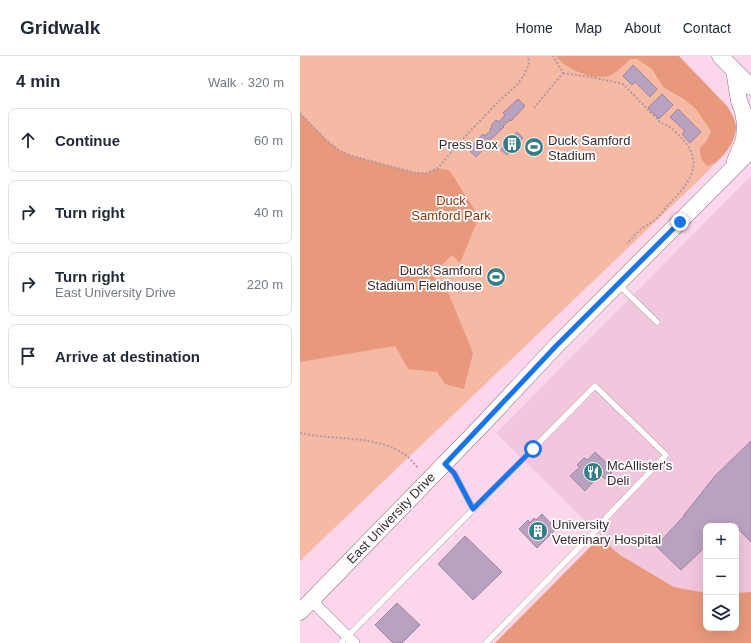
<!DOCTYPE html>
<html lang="en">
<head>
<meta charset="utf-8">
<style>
	:root { --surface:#fff; --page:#f6f6f7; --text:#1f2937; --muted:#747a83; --line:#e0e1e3 }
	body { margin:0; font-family:Arial,sans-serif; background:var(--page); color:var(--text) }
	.controls { position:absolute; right:12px; bottom:12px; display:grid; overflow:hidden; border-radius:8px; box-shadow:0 4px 16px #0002 }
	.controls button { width:36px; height:36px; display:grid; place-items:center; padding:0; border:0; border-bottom:1px solid var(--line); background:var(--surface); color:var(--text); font:20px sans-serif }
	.stop { position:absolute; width:12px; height:12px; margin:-9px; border:3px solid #1a73e8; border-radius:50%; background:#fff }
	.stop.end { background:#1a73e8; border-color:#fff; box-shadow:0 1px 4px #0008 }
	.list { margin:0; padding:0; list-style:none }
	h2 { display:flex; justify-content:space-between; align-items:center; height:52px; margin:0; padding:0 16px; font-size:17px }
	h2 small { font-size:13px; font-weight:400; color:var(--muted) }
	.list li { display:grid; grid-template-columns:26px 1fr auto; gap:12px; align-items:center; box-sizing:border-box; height:64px; margin:0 8px 8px; padding:0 8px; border:1px solid var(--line); border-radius:8px }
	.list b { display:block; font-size:15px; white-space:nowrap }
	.list p { margin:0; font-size:13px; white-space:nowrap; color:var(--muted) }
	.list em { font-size:13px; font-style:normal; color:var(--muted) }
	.icon { flex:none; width:22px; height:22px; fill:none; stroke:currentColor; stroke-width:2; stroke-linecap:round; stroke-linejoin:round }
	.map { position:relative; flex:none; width:451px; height:587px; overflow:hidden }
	header { display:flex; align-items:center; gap:24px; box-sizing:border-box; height:56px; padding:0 20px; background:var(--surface); border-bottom:1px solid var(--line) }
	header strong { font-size:19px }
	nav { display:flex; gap:22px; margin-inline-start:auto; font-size:14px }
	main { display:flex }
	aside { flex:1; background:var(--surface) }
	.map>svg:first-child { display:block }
</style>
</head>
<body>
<header>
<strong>Gridwalk</strong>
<nav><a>Home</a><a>Map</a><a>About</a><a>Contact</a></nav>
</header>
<main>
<aside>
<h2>4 min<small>Walk · 320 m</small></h2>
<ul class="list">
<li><svg class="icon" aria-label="ahead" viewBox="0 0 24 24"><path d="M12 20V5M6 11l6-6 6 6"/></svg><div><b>Continue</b></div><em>60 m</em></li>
<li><svg class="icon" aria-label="right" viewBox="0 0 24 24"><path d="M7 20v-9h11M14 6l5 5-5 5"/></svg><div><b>Turn right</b></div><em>40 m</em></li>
<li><svg class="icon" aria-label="right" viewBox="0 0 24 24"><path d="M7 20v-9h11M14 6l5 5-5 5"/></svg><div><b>Turn right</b><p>East University Drive</p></div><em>220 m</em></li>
<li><svg class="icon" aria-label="arrive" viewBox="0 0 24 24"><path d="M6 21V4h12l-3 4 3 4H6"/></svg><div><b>Arrive at destination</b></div></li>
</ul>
</aside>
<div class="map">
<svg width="451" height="587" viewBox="0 0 451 587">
	<rect width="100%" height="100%" fill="#fcd6ea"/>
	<path fill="#f2c6dd" d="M451,120V536L436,537V470H406V537H402L374,531L320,499L196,377Z"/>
	<path fill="#f6baa4" d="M0,0H376L433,59C434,63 436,68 436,72C434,93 410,112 396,127L3,502V504L0,505Z"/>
	<path fill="#e8997c" d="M256,0H379L427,50C431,56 435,63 436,71C436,86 421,107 407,110C401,104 400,100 400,92L406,86L411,75L396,53L385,44L363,31L352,13L337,3H330C324,9 319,15 311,19C295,26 265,13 256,0Z
		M0,57L26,84L40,95L52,100L116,117H127L138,112L150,115L179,161L160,207L152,199L132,219L147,234L173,297L164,333L145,328L137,316L108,313L95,290L0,306Z
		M300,481L320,499L374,531L406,537V572H436V537L451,536V587H195Z"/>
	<path fill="#b9a2c0" stroke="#9a84a1" d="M333,9L357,33L350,41L335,26L332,29L323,20Z
		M362,38L373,49L359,63L348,52Z
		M218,43L225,50L211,65L210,64L203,70L204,71L189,85L190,86L176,101L168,93L183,78L185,80L191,74L190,73L192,71L191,70L196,64L199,66L205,59L203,57Z
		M378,53L401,76L390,87L382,78L385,75L370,61Z
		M217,76L223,82L207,99L201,94Z
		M451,385V486L430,465L426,470H406V490L381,514L356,490L384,460V459L415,420Z
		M295,396L314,414L305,423L300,418L285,435L270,420L280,411L277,409L284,402L288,404Z
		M242,458L256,473L252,477L253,478L252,480L251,478L237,492L219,473L228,464L230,467L234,462L236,464Z
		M165,480L202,516L173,544L138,508Z
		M97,547L120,569L102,587H93L75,569Z"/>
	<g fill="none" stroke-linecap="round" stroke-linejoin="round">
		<defs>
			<path id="service" d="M319,229L357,266
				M145,408L154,417L173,453
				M41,587L295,330L366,399L306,462L303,467L186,587"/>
			<path id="minor" d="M12,545L54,587"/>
			<path id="secondary" d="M420,0L451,31
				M434,14L439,45L443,55L445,68L444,84L435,105
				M0,556L184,367L256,290L451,94"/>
		</defs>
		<use href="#service" stroke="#916f81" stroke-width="6"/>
		<use href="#minor" stroke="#916f81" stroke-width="12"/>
		<use href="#secondary" stroke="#916f81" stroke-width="17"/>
		<path stroke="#b396a5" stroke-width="2" stroke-dasharray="2 2" stroke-linecap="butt" d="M263,17L296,22L323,28L361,67C370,69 378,78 384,85C405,109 387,130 369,148C364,154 359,161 352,166C348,169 343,171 340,174C335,179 331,183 327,188
			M234,52L263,17L253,0
			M0,57L26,84L40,95L52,100L116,117H127L138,112L160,86L198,46L217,29L224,19L229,8L228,0
			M0,377C35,385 77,378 107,400C111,403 114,408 118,412"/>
		<use href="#service" stroke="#fff" stroke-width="5.5"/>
		<use href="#minor" stroke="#fff" stroke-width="11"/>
		<use href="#secondary" stroke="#fff" stroke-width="16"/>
	</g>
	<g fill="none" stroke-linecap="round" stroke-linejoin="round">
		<path stroke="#1a73e8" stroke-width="5" d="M233,393L173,453L154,417L145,408L256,290L380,166"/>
	</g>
	<defs>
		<symbol id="building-disc" viewBox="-11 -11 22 22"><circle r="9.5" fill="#367e87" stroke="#fff"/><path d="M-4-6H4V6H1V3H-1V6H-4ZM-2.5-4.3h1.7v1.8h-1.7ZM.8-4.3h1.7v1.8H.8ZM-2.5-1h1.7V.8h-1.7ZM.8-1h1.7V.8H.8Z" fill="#fff"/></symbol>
		<symbol id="stadium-disc" viewBox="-11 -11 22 22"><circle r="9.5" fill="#367e87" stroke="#fff"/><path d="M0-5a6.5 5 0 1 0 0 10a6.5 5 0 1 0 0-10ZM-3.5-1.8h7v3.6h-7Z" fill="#fff"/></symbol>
		<symbol id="restaurant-disc" viewBox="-11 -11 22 22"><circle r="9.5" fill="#367e87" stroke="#fff"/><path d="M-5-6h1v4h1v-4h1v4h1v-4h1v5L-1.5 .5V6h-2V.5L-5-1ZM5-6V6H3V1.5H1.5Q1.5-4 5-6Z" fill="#fff"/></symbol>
	</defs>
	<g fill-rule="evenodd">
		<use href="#building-disc" x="201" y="77" width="22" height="22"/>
		<use href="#stadium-disc" x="223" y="80" width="22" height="22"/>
		<use href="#stadium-disc" x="185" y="210" width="22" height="22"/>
		<use href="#restaurant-disc" x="282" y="405" width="22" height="22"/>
		<use href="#building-disc" x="227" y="464" width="22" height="22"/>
	</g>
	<g text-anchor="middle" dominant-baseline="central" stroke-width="3.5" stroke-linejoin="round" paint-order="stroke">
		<g font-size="13" fill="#392a32" stroke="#fff" text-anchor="start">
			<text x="248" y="84">Duck Samford<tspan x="248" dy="15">Stadium</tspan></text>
			<text x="198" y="88" text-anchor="end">Press Box</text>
			<text x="182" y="214" text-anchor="end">Duck Samford<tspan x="182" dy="15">Stadium Fieldhouse</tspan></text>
			<text x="307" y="409">McAllister's<tspan x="307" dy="15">Deli</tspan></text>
			<text x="252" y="468">University<tspan x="252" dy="15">Veterinary Hospital</tspan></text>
		</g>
		<g font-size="13" fill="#913408" stroke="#fff">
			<text x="151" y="144">Duck<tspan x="151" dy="15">Samford Park</tspan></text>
		</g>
		<g font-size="13" fill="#392a32" stroke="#fff">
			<text transform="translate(91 462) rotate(-46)">East University Drive</text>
		</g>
	</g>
</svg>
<div class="controls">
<button>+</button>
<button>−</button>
<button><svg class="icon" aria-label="layers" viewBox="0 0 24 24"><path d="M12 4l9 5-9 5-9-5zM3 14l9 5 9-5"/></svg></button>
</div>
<div class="stop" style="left:233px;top:393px"></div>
<div class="stop end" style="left:380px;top:166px"></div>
</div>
</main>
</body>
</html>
